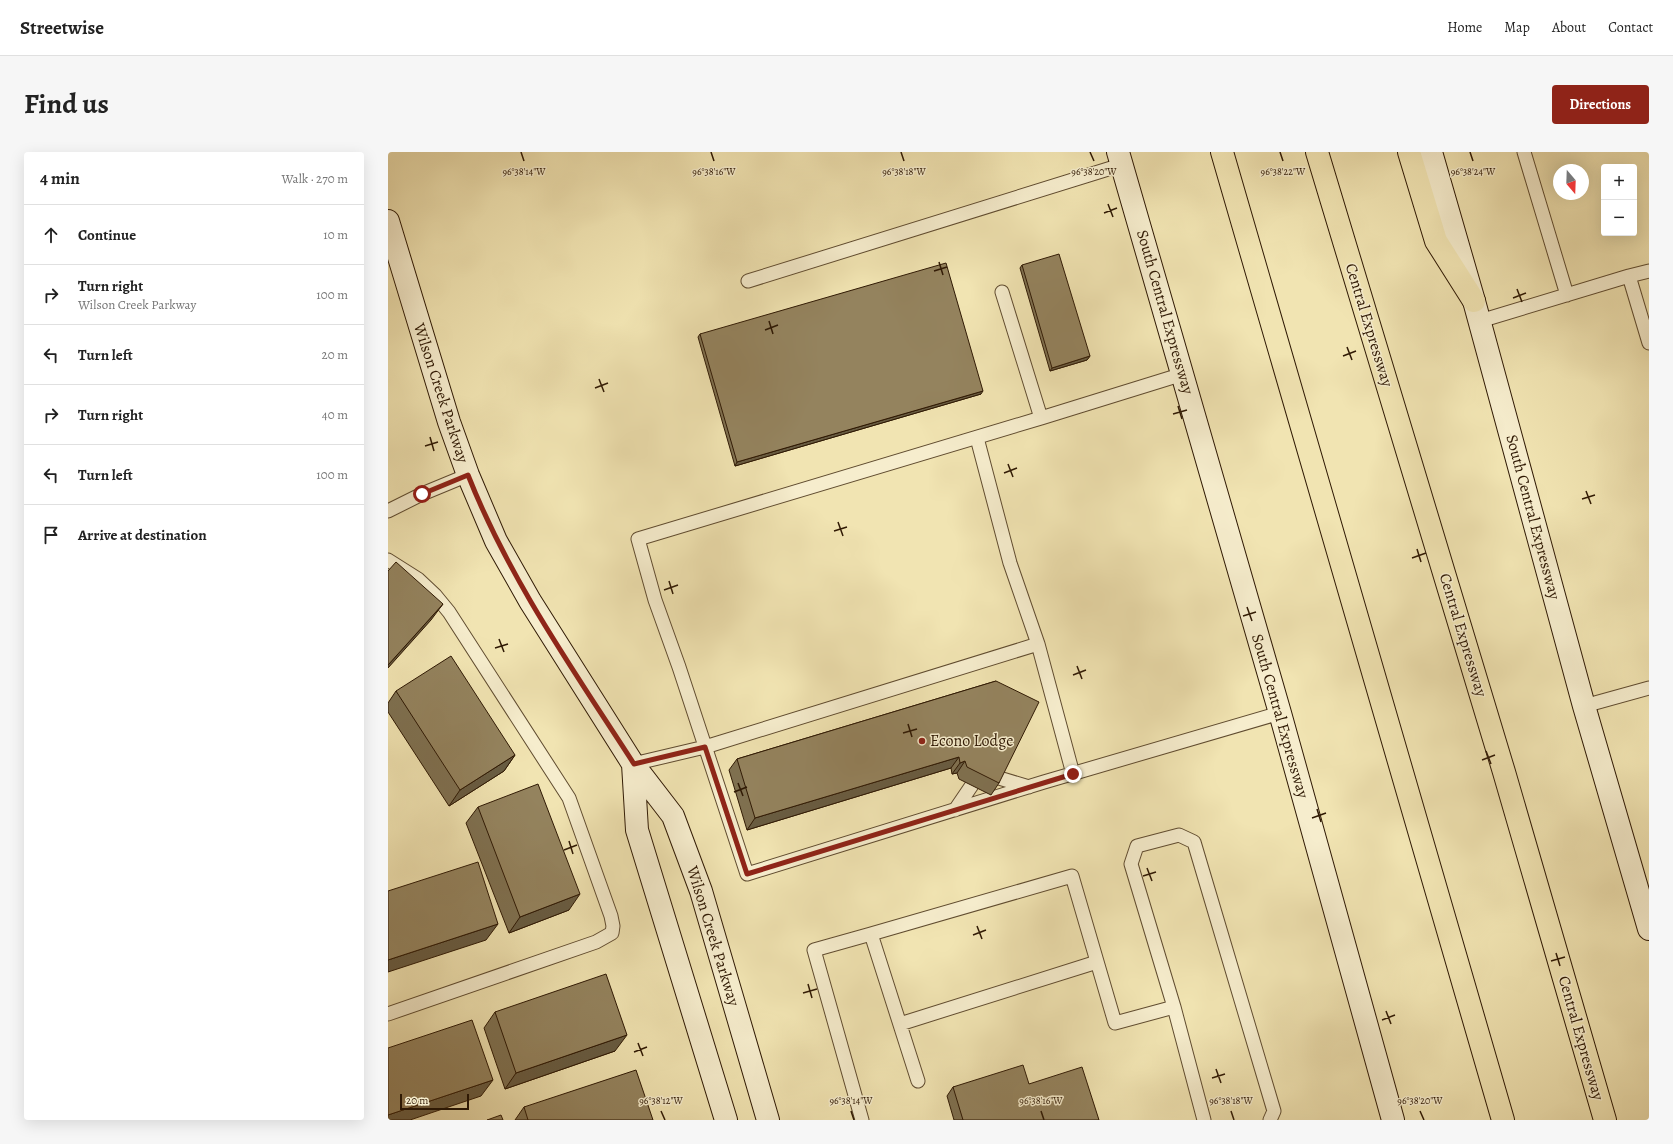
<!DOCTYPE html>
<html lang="en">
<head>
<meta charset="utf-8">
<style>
	:root { --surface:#fff; --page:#f6f6f6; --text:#222; --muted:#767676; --line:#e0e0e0; --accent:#8f2418 }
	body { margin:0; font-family:Alegreya,serif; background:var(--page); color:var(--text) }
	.controls { position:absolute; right:12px; top:12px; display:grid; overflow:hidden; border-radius:4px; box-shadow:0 4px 16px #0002 }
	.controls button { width:36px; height:36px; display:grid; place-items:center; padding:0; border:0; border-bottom:1px solid var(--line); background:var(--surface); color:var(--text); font:20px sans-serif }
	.compass { position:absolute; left:1165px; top:12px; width:36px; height:36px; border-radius:50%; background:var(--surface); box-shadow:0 4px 16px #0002; rotate:161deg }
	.scale { position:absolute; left:12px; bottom:10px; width:69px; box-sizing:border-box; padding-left:4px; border:2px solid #2f1904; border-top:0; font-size:11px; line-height:14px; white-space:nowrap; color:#2f1904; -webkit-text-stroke:3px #f6edcd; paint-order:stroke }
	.stop { position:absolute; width:12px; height:12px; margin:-9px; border:3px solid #8f2418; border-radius:50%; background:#fff }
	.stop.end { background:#8f2418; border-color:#fff; box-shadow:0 1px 4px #0008 }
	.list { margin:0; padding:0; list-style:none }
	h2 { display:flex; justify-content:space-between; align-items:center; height:52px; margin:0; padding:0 16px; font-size:17px }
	h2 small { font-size:13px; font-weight:400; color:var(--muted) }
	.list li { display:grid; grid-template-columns:26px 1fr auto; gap:12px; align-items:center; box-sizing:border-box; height:60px; padding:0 16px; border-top:1px solid var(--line) }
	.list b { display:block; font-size:15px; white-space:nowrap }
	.list p { margin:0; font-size:13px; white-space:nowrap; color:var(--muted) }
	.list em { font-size:13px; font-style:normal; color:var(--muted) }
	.icon { flex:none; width:22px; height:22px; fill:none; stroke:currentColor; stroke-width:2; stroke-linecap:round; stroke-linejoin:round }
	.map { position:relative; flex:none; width:1261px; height:968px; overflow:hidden; border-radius:4px }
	header { display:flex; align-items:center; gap:24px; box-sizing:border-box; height:56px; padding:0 20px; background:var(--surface); border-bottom:1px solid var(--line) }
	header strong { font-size:19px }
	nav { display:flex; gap:22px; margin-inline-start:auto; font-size:14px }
	.intro { display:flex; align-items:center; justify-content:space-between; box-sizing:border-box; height:96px; padding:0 24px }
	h1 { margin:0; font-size:28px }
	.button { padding:10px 18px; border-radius:4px; background:var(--accent); color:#fff; font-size:14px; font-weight:700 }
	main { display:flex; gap:24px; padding:0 24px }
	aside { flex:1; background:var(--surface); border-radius:4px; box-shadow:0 4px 16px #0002 }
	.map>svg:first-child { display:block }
</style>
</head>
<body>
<header>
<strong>Streetwise</strong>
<nav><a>Home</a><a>Map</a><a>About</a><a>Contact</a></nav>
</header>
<div class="intro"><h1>Find us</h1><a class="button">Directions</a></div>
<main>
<aside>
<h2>4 min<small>Walk · 270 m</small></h2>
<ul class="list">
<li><svg class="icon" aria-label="ahead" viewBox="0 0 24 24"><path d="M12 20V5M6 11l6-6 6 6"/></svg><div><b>Continue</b></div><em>10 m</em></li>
<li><svg class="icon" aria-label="right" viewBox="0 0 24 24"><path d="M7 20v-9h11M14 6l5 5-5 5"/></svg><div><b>Turn right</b><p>Wilson Creek Parkway</p></div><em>100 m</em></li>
<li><svg class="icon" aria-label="left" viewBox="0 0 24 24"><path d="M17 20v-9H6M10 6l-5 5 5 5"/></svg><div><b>Turn left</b></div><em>20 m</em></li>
<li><svg class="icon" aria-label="right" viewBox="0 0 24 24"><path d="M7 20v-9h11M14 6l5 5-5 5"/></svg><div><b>Turn right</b></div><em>40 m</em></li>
<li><svg class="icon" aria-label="left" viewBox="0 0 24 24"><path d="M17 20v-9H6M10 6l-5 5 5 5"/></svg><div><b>Turn left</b></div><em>100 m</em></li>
<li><svg class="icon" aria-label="arrive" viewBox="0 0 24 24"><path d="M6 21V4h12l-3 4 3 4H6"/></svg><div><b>Arrive at destination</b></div></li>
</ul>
</aside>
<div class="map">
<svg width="1261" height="968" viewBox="0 0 1261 968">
	<rect width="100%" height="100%" fill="#f1e4b2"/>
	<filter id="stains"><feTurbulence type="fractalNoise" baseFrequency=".005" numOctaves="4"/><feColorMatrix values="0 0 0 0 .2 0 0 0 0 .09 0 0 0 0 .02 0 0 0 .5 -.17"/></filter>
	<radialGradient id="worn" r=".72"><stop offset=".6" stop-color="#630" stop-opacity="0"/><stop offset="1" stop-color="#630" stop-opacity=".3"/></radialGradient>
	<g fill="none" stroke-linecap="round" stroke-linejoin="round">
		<defs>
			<path id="lane" d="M1136,0L1179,143
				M1241,124L1261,119
				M360,129L733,13
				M614,140L653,266L795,222
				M1092,169L1241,124L1261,191
				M653,266L250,387L267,448L291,515L359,722L656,630L892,561
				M589,286L622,411L650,492L685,622
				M0,359L34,342L80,323
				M0,408L30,427L47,443L61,460L181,646L223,764L225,774L224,781L208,790L0,862
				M1196,554L1261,536
				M245,612L317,595L650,492
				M611,626L641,635
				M567,658L584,633
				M512,872L709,810
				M530,929L483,782L684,724L727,871L786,855
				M474,968L426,798L483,782
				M816,968L786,855L743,712L749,694L791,683L806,690L886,959L882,968"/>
			<path id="secondary" d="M730,0L892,561L1005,968
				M1043,0L1086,149L1196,554L1261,777
				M0,69L61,270L80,323L108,389L142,449L245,612L285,664L313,739L380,968
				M245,612L249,678L338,968"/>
			<path id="highway" d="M834,0L1115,968
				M929,0L1116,620L1217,968
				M1021,0L1048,89L1086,149"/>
		</defs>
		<use href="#lane" stroke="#604c30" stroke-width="15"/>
		<use href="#secondary" stroke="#2f1904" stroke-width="24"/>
		<use href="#highway" stroke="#2f1904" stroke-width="24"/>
		<use href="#lane" stroke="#f6edcd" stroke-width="13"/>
		<use href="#secondary" stroke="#f6edcd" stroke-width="22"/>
		<use href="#highway" stroke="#f1e4b2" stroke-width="22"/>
	</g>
	<path fill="#7f7151" stroke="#2f1904" d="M634,113L702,204L699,208L662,219L632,116Z
		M312,182L593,242L347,314L310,185Z
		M608,529L611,631L603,643L571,627L569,621L564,622L563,616L359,678L341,618L349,607Z
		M8,539L127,603L116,619L61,654L0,560V551Z
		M90,655L181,758L121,781L78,671Z
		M107,860L227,899L117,937L96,876Z
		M641,932L711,968H566L559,944L565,935Z
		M136,955L265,968H127Z"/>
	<path fill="#685c42" stroke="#2f1904" d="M702,204L699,208L662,219L664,216Z
		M595,239L593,242L347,314L349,310Z
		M55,452L43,468L0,516V513Z
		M127,603L116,619L61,654L72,638Z
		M571,605L563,616L359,678L367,666Z
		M577,609L569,621L564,622L572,611Z
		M192,742L181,758L121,781L132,765Z
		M110,772L98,788L0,820V808Z
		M239,883L227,899L117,937L128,921Z
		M105,928L93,944L22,968H0V963Z"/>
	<path fill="#94835e" stroke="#2f1904" d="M671,102L702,204L664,216L634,113Z
		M558,111L595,239L349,310L312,182Z
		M8,410L55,452L0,513V419Z
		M63,504L127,603L72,638L8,539Z
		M608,529L651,550L611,631L579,615L577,609L572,611L571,605L367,666L349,607Z
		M150,632L192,742L132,765L90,655Z
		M90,710L110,772L0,808V739Z
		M218,822L239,883L128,921L107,860Z
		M84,868L105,928L0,963V896Z
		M635,913L641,932L694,915L711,968H575L565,935Z
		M248,918L265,968H140L136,955Z
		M113,963L115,968H99Z"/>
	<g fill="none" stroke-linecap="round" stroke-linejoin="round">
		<path stroke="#8f2418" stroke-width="5" d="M34,342L80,323C121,427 186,519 246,612L317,595L359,722L685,622"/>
	</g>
	<path fill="none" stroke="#2f1904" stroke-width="1.5" d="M133,0L136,9M323,0L326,9M513,0L516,9M702,0L706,9M892,0L895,9M1082,0L1085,9M720,52L725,65M716,61L729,56M551,110L555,123M546,119L559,115M1129,137L1134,150M1125,146L1138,141M381,169L385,182M377,178L390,173M959,195L964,208M955,204L968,199M211,227L216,240M207,236L220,231M790,254L794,267M785,262L799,258M42,285L46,299M37,294L50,290M620,312L625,325M616,321L629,316M1198,339L1203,352M1194,347L1207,343M450,370L455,384M446,379L459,375M1029,397L1033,410M1024,406L1038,401M281,429L285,442M276,438L290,433M859,455L864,469M855,464L868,460M111,487L116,500M107,496L120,492M689,514L694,527M685,523L698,518M520,572L524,585M515,581L529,577M1098,599L1103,612M1094,608L1107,603M350,631L355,644M346,640L359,635M929,657L933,670M924,666L938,661M181,689L185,702M176,698L189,693M759,716L764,729M755,724L768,720M589,774L594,787M585,783L598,778M1168,801L1172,814M1163,809L1177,805M420,832L424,846M415,841L429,837M998,859L1003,872M994,868L1007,863M250,891L255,904M246,900L259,895M828,917L833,931M824,926L837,922M273,959L277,968M463,959L466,968M653,959L656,968M843,959L846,968M1032,959L1036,968"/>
	<circle fill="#8f2418" stroke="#f6edcd" stroke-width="1.5" cx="534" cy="589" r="4"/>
	<g text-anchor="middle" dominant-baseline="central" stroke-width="3" stroke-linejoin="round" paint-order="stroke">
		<g font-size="16" fill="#2f1904" stroke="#f6edcd">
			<text transform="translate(777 160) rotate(74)">South Central Expressway</text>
			<text transform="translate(981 173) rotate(73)">Central Expressway</text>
			<text transform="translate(53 241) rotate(72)">Wilson Creek Parkway</text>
			<text transform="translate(1145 365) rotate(75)">South Central Expressway</text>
			<text transform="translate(1075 483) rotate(73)">Central Expressway</text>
			<text transform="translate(892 564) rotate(74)">South Central Expressway</text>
			<text transform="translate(325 784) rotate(73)">Wilson Creek Parkway</text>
			<text transform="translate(1193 886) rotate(74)">Central Expressway</text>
		</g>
		<g font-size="16" fill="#2f1904" stroke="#f6edcd" text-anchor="start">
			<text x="542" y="589">Econo Lodge</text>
		</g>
	</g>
	<g font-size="10" text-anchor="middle" fill="#2f1904" stroke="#f6edcd" stroke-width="3" stroke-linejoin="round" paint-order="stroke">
		<text x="136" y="23">96°38'14"W</text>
		<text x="326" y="23">96°38'16"W</text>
		<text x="516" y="23">96°38'18"W</text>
		<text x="706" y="23">96°38'20"W</text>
		<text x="895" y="23">96°38'22"W</text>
		<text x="1085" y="23">96°38'24"W</text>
		<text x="273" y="952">96°38'12"W</text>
		<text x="463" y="952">96°38'14"W</text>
		<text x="653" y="952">96°38'16"W</text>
		<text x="843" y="952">96°38'18"W</text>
		<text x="1032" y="952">96°38'20"W</text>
	</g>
	<rect width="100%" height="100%" filter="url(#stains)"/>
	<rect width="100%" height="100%" fill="url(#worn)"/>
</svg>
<div class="controls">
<button>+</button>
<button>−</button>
</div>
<svg class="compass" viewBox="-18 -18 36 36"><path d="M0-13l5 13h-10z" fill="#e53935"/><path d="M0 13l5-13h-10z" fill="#767676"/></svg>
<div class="scale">20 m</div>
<div class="stop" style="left:34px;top:342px"></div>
<div class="stop end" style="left:685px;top:622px"></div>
</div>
</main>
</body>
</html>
